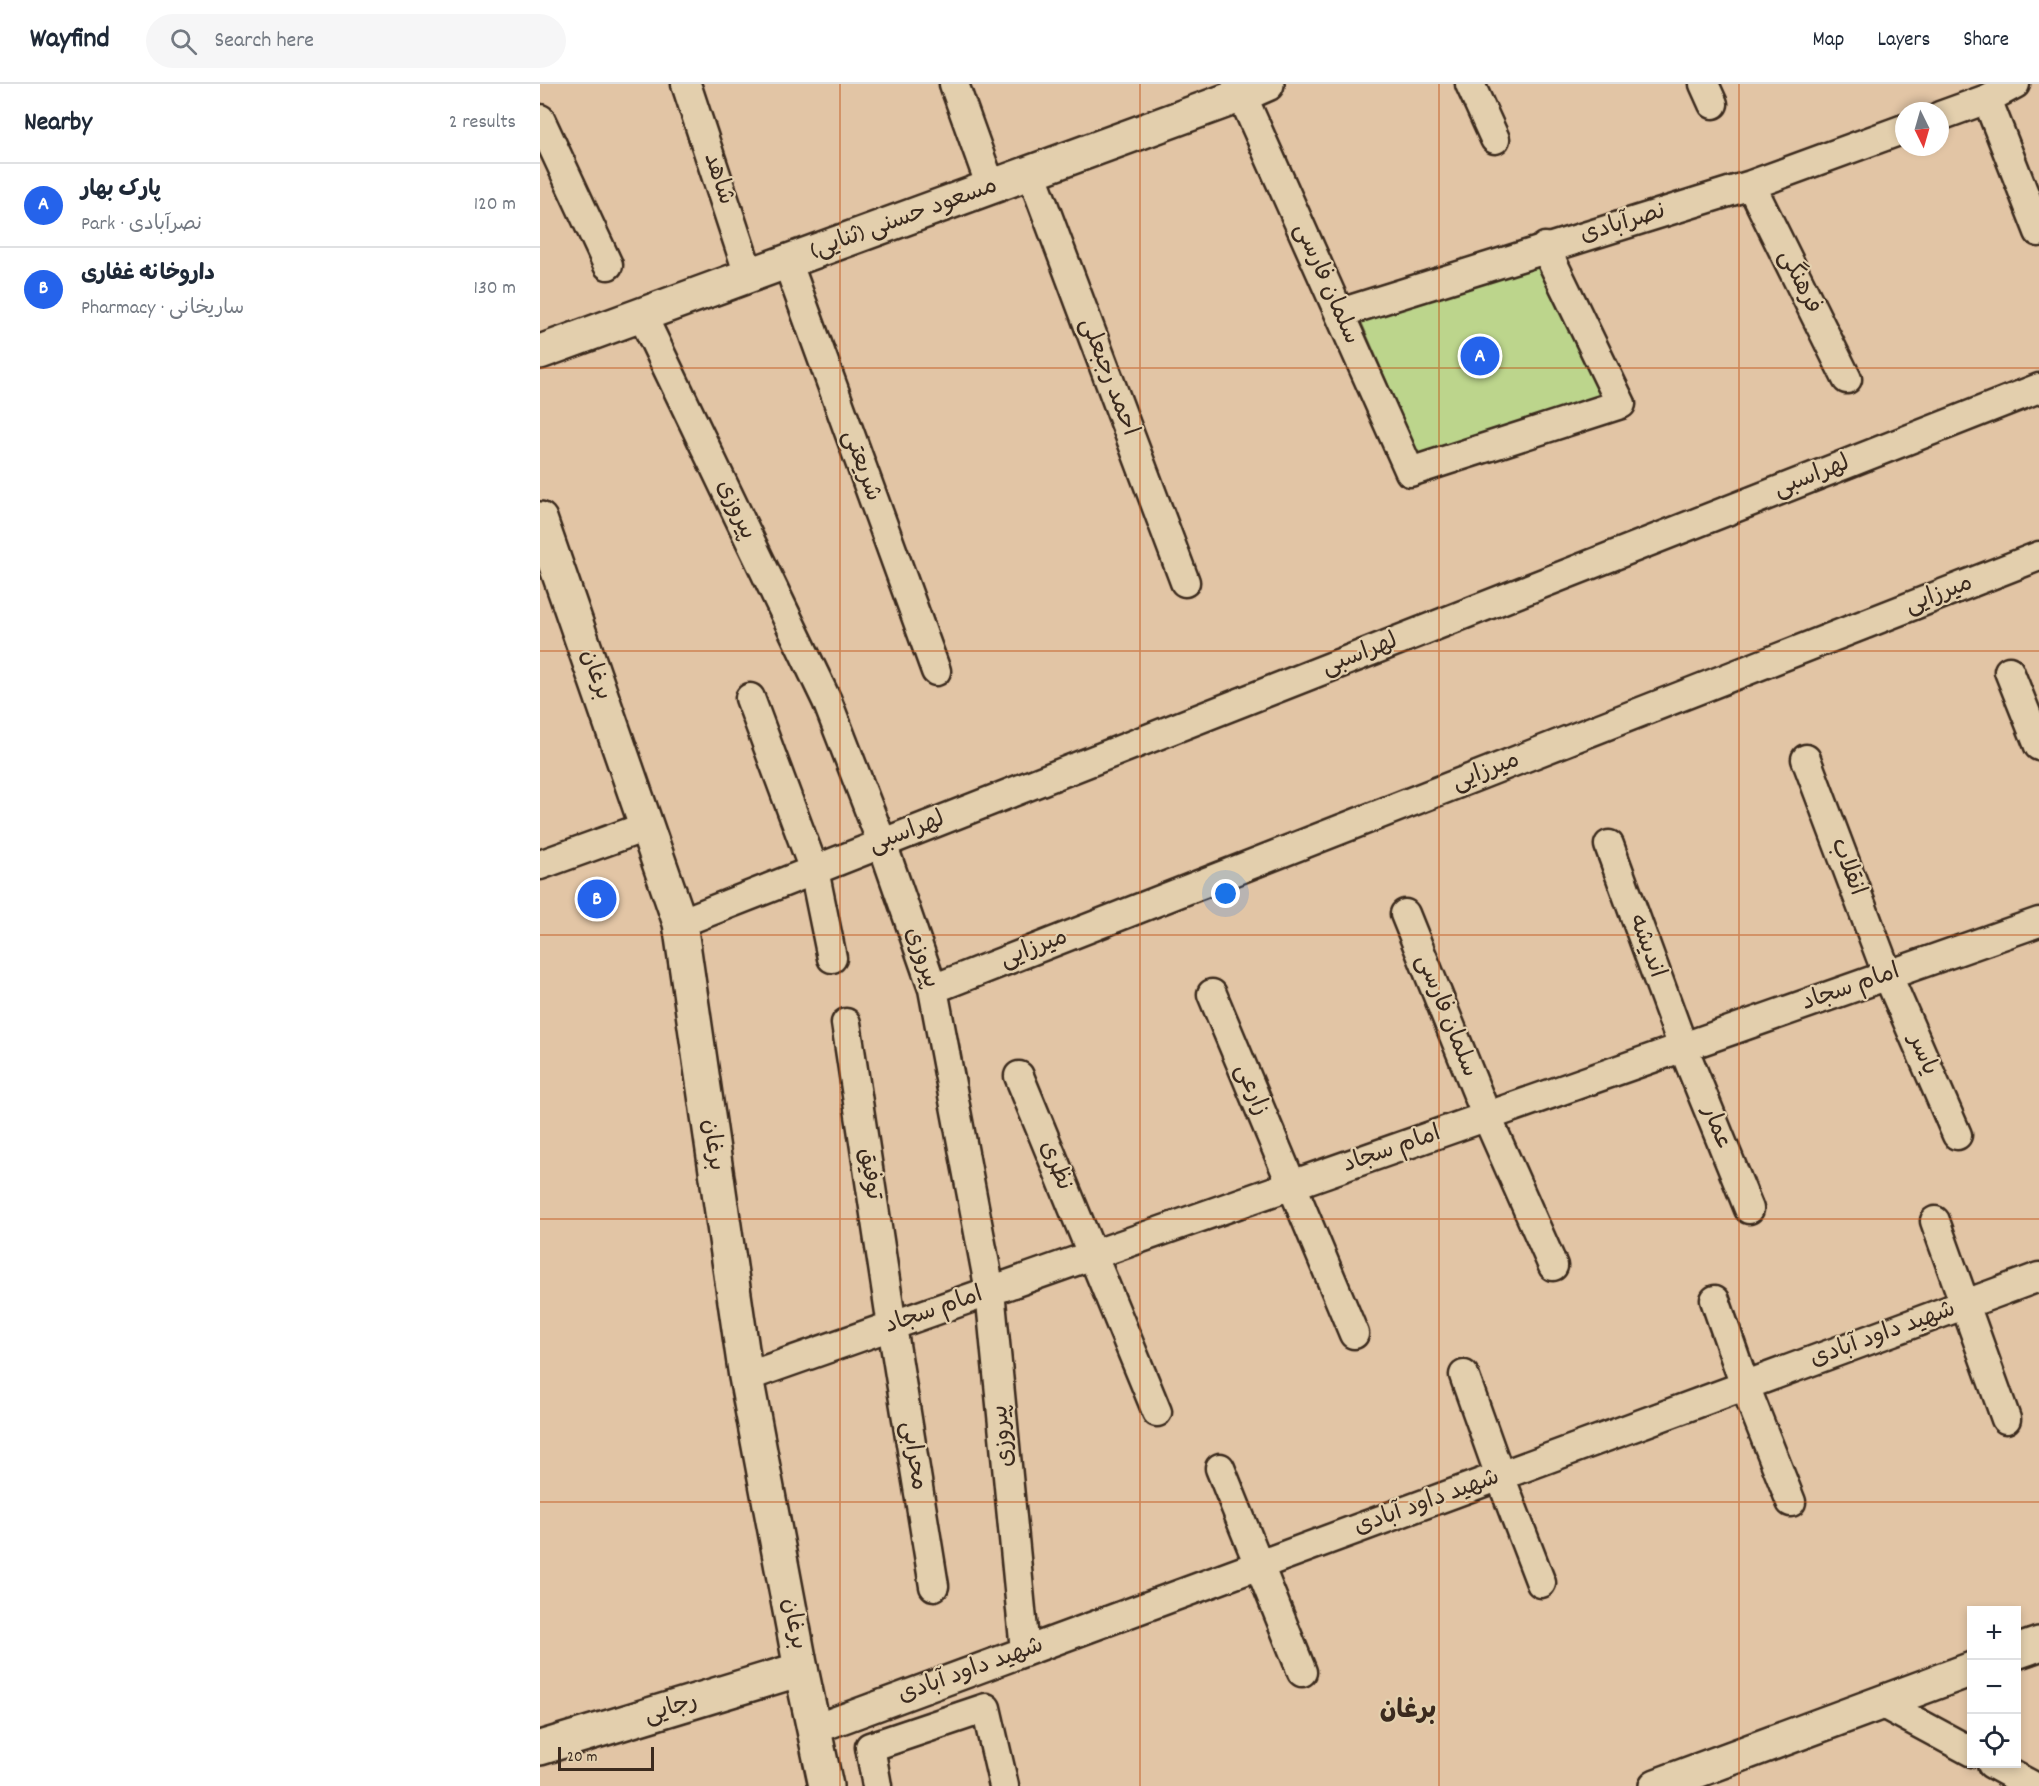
<!DOCTYPE html>
<html lang="en">
<head>
<meta charset="utf-8">
<style>
	:root { --surface:#fff; --page:#f6f6f7; --text:#1f2937; --muted:#747a83; --line:#e0e1e3; --accent:#2563eb }
	body { margin:0; font-family:Dekko,"Playpen Sans Arabic",sans-serif; background:var(--page); color:var(--text) }
	.controls { position:absolute; right:18px; bottom:18px; display:grid; overflow:hidden; border-radius:0px; box-shadow:0 3px 9px #0003 }
	.controls button { width:54px; height:54px; display:grid; place-items:center; padding:0; border:0; border-bottom:2px solid var(--line); background:var(--surface); color:var(--text); font:30px sans-serif }
	.compass { position:absolute; left:1355px; top:18px; width:54px; height:54px; border-radius:50%; background:var(--surface); box-shadow:0 3px 9px #0003; rotate:175deg }
	.scale { position:absolute; left:18px; bottom:15px; width:96px; box-sizing:border-box; padding-left:6px; border:3px solid #3b2a1e; border-top:0; font-size:16px; line-height:21px; white-space:nowrap; color:#3b2a1e; -webkit-text-stroke:4px #e3cfad; paint-order:stroke }
	.you { position:absolute; left:686px; top:810px; width:21px; height:21px; margin:-15px; border:4px solid #fff; border-radius:50%; background:#1a73e8; box-shadow:0 0 0 9px #1a73e833 }
	.badge { display:grid; place-items:center; width:39px; height:39px; border-radius:50%; background:var(--accent); color:#fff; font-size:20px; font-weight:700 }
	.pin { position:absolute; translate:-50% -50%; border:3px solid #fff; box-shadow:0 2px 6px #0006 }
	.list { margin:0; padding:0; list-style:none }
	h2 { display:flex; justify-content:space-between; align-items:center; height:78px; margin:0; padding:0 24px; font-size:26px }
	h2 small { font-size:20px; font-weight:400; color:var(--muted) }
	.list li { display:grid; grid-template-columns:39px 1fr auto; gap:18px; align-items:center; box-sizing:border-box; height:84px; padding:0 24px; border-top:2px solid var(--line) }
	.list b { display:block; font-size:22px; white-space:nowrap }
	.list p { margin:0; font-size:20px; white-space:nowrap; color:var(--muted) }
	.list em { font-size:20px; font-style:normal; color:var(--muted) }
	.icon { flex:none; width:33px; height:33px; fill:none; stroke:currentColor; stroke-width:2; stroke-linecap:round; stroke-linejoin:round }
	.map { position:relative; flex:none; width:1499px; height:1702px; overflow:hidden }
	header { display:flex; align-items:center; gap:36px; box-sizing:border-box; height:84px; padding:0 30px; background:var(--surface); border-bottom:2px solid var(--line) }
	header strong { font-size:28px }
	nav { display:flex; gap:33px; margin-inline-start:auto; font-size:21px }
	.search { width:420px; height:54px; background:var(--page); display:flex; align-items:center; gap:15px; box-sizing:border-box; padding:0 21px; border-radius:33px; color:var(--muted); font-size:22px }
	main { display:flex }
	aside { flex:1; background:var(--surface) }
	.map>svg:first-child { display:block }
</style>
</head>
<body>
<header>
<strong>Wayfind</strong>
<div class="search"><svg class="icon" aria-label="search" viewBox="0 0 24 24"><circle cx="10" cy="10" r="6"/><path d="M15 15l6 6"/></svg>Search here</div>
<nav><a>Map</a><a>Layers</a><a>Share</a></nav>
</header>
<main>
<aside>
<h2>Nearby<small>2 results</small></h2>
<ul class="list">
<li><span class="badge">A</span><div><b>پارک‌ بهار</b><p>Park · نصرآبادی</p></div><em>120 m</em></li>
<li><span class="badge">B</span><div><b>داروخانه غفاری</b><p>Pharmacy · ساریخانی</p></div><em>130 m</em></li>
</ul>
</aside>
<div class="map">
<svg width="1499" height="1702" viewBox="0 0 1499 1702">
	<rect width="100%" height="100%" fill="#e2c5a5"/>
	<filter id="ink" filterUnits="userSpaceOnUse"><feTurbulence type="fractalNoise" baseFrequency=".0167" numOctaves="2"/><feDisplacementMap in="SourceGraphic" scale="12" xChannelSelector="R" yChannelSelector="G"/><feConvolveMatrix kernelMatrix="1 2 1 2 8 2 1 2 1" color-interpolation-filters="sRGB"/></filter>
	<g filter="url(#ink)">
		<path fill="#bcd58c" stroke="#7c8055" stroke-width="1.5" d="M999,181L1063,310L879,372L820,235Z"/>
		<g fill="none" stroke-linecap="round" stroke-linejoin="round">
			<defs>
				<path id="minor" d="M146,0L209,191
					M414,0L451,103
					M697,0L870,388L1081,320L1005,163
					M930,0L955,55
					M1164,0L1173,20
					M1447,15L1499,148
					M1400,32L1447,15L1475,0
					M0,35L68,181
					M491,88L645,498
					M1211,101L1307,295
					M247,177L396,587
					M800,229L1211,101L1364,45
					M102,231L287,617L342,759L393,905L450,1207L485,1567
					M1469,587L1499,662
					M210,614L274,786L292,874
					M1266,675L1348,892L1417,1051
					M1069,761L1143,963L1209,1125
					M0,781L108,742
					M865,830L947,1033L1013,1182
					M140,839L1499,304
					M393,905L1499,472
					M672,910L814,1250
					M306,939L352,1242L394,1502
					M479,992L617,1328
					M1395,1137L1466,1335
					M1175,1216L1205,1302L1251,1418
					M924,1291L960,1392L1001,1499
					M206,1293L1499,838
					M680,1384L762,1588
					M1341,1619L1432,1668
					M275,1645L1499,1193
					M1452,1680L1493,1702
					M337,1702L330,1663L446,1624L464,1702"/>
				<path id="tertiary" d="M0,268L702,11L727,0
					M0,1664L261,1585"/>
				<path id="secondary" d="M0,435L140,839L206,1293L261,1585L286,1702
					M1476,1568L1499,1560
					M1116,1702L1432,1585"/>
			</defs>
			<use href="#minor" stroke="#3b2a1e" stroke-width="33"/>
			<use href="#tertiary" stroke="#3b2a1e" stroke-width="38"/>
			<use href="#secondary" stroke="#3b2a1e" stroke-width="38"/>
			<use href="#minor" stroke="#e3cfad" stroke-width="28"/>
			<use href="#tertiary" stroke="#e3cfad" stroke-width="33"/>
			<use href="#secondary" stroke="#e3cfad" stroke-width="33"/>
		</g>
	</g>
	<path fill="none" stroke="#bd4d10" stroke-width="1.5" stroke-opacity="0.55" d="M300,0V1702M600,0V1702M899,0V1702M1199,0V1702M0,284H1499M0,567H1499M0,851H1499M0,1135H1499M0,1418H1499"/>
	<g text-anchor="middle" dominant-baseline="central" stroke-width="4.5" stroke-linejoin="round" paint-order="stroke">
		<g font-size="24" fill="#3b2a1e" stroke="#e3cfad">
			<text transform="translate(178 95) rotate(72)">شاهد</text>
			<text transform="translate(364 135) rotate(-20)">مسعود حسنی (ثنایی)</text>
			<text transform="translate(1083 140) rotate(-17)">نصرآبادی</text>
			<text transform="translate(1259 198) rotate(64)">فرهنگی</text>
			<text transform="translate(786 200) rotate(66)">سلمان فارسی</text>
			<text transform="translate(568 293) rotate(69)">احمد رجبعلی</text>
			<text transform="translate(321 382) rotate(70)">شریعتی</text>
			<text transform="translate(1272 393) rotate(-21)">لهراسبی</text>
			<text transform="translate(195 426) rotate(65)">پیروزی</text>
			<text transform="translate(1399 511) rotate(-21)">میرزایی</text>
			<text transform="translate(820 571) rotate(-21)">لهراسبی</text>
			<text transform="translate(55 591) rotate(71)">برغان</text>
			<text transform="translate(946 688) rotate(-21)">میرزایی</text>
			<text transform="translate(367 749) rotate(-21)">لهراسبی</text>
			<text transform="translate(1307 783) rotate(69)">انقلاب</text>
			<text transform="translate(1106 862) rotate(70)">اندیشه</text>
			<text transform="translate(494 865) rotate(-21)">میرزایی</text>
			<text transform="translate(381 874) rotate(71)">پیروزی</text>
			<text transform="translate(1311 904) rotate(-19)">امام سجاد</text>
			<text transform="translate(906 932) rotate(68)">سلمان فارسی</text>
			<text transform="translate(1382 971) rotate(67)">یاسر</text>
			<text transform="translate(711 1006) rotate(67)">زارعی</text>
			<text transform="translate(1176 1044) rotate(68)">عمار</text>
			<text transform="translate(172 1061) rotate(82)">برغان</text>
			<text transform="translate(852 1066) rotate(-19)">امام سجاد</text>
			<text transform="translate(515 1082) rotate(68)">نظری</text>
			<text transform="translate(329 1090) rotate(81)">توفیق</text>
			<text transform="translate(394 1227) rotate(-19)">امام سجاد</text>
			<text transform="translate(1343 1251) rotate(-20)">شهید داود آبادی</text>
			<text transform="translate(464 1352) rotate(-96)">پیروزی</text>
			<text transform="translate(373 1372) rotate(81)">محرابی</text>
			<text transform="translate(887 1419) rotate(-20)">شهید داود آبادی</text>
			<text transform="translate(253 1540) rotate(79)">برغان</text>
			<text transform="translate(431 1587) rotate(-20)">شهید داود آبادی</text>
			<text transform="translate(131 1625) rotate(-17)">رجایی</text>
		</g>
		<g font-size="26" font-weight="bold" fill="#3b2a1e" stroke="#e3cfad">
			<text x="868" y="1627">برغان</text>
		</g>
	</g>
</svg>
<div class="controls">
<button>+</button>
<button>−</button>
<button><svg class="icon" aria-label="locate" viewBox="0 0 24 24"><circle cx="12" cy="12" r="6"/><path d="M12 2v4M12 18v4M2 12h4M18 12h4"/></svg></button>
</div>
<svg class="compass" viewBox="-18 -18 36 36"><path d="M0-13l5 13h-10z" fill="#e53935"/><path d="M0 13l5-13h-10z" fill="#747a83"/></svg>
<div class="scale">20 m</div>
<div class="you"></div>
<div class="pin badge" style="left:940px;top:272px">A</div>
<div class="pin badge" style="left:57px;top:815px">B</div>
</div>
</main>
</body>
</html>
